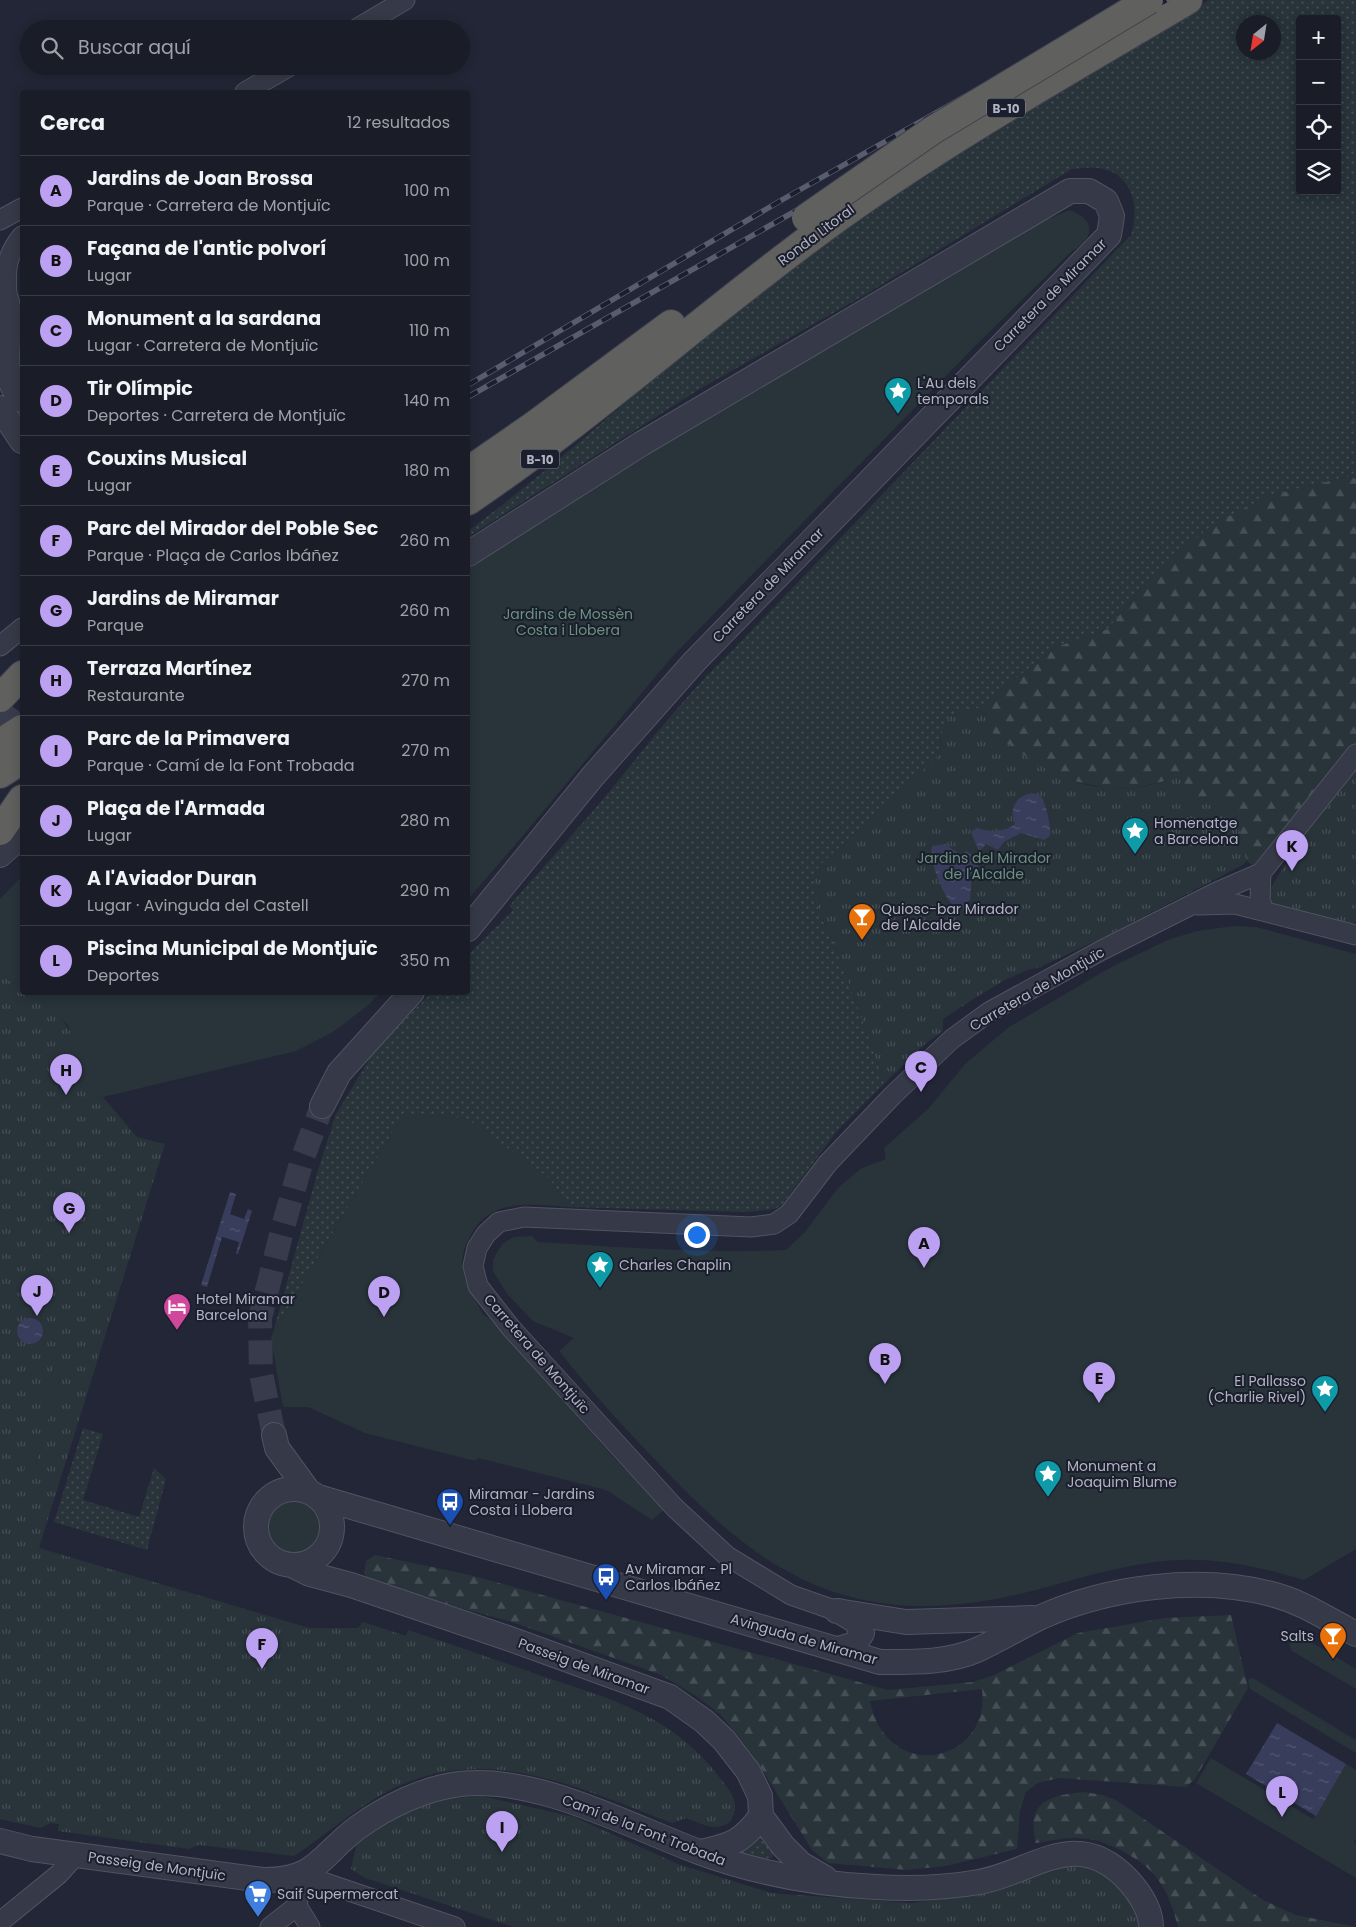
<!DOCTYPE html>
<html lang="es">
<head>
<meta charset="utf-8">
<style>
	:root { --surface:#1a1c28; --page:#232530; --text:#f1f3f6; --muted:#9fa1a8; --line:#383a45; --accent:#bca0f2 }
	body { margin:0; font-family:Poppins,sans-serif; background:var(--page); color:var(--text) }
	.controls { position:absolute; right:15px; top:15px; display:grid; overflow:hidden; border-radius:5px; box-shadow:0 2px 12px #0003 }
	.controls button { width:45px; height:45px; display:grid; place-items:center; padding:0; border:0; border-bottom:1px solid var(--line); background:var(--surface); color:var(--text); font:25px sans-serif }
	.compass { position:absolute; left:1236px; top:15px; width:45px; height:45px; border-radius:50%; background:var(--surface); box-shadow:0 2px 12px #0003; rotate:210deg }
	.you { position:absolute; left:696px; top:1234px; width:18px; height:18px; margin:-12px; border:4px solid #fff; border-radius:50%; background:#1a73e8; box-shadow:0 0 0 8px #1a73e833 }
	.badge { display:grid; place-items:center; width:32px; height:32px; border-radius:50%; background:var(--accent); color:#111; font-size:16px; font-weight:700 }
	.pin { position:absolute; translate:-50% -41px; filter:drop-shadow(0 1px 2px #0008) }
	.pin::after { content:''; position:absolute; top:26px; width:18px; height:15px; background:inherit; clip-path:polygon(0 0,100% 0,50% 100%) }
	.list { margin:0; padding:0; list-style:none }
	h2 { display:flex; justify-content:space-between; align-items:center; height:65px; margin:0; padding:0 20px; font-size:21px }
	h2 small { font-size:16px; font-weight:400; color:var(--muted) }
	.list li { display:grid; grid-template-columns:32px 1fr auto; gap:15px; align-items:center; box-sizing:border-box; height:70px; padding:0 20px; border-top:1px solid var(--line) }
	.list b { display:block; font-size:19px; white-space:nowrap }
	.list p { margin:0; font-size:16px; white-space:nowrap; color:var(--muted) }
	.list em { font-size:16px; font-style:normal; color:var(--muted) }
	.icon { flex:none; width:28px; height:28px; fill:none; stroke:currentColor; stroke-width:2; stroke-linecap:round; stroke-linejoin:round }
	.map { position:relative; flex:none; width:1356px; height:1927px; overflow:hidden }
	.search { position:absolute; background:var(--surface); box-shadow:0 2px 12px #0003; left:20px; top:20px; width:450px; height:55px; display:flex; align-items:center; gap:12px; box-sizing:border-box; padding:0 18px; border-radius:28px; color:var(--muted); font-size:19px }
	.panel { position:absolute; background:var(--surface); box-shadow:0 2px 12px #0003; left:20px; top:90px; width:450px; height:905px; border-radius:5px }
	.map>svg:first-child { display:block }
</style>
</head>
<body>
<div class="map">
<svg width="1356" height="1927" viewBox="0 0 1356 1927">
	<defs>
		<pattern id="grass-dots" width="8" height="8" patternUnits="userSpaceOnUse" patternTransform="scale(1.25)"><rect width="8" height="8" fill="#28343a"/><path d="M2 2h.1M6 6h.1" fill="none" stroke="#454f55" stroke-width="1.8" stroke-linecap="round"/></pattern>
		<pattern id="forest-firs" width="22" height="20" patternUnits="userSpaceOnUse" patternTransform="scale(1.25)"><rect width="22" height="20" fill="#28343a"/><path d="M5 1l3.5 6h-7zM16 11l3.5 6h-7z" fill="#454f55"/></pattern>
		<pattern id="park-tufts" width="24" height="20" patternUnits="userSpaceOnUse" patternTransform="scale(1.25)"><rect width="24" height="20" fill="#28343a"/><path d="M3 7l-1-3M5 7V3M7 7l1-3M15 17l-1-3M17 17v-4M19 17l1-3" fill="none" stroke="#454f55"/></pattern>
		<pattern id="water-ripples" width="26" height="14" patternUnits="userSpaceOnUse" patternTransform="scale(1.25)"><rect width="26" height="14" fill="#383d5c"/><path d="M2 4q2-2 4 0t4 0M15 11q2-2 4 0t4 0" fill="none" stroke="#525772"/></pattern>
	</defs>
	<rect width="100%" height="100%" fill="#232636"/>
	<path fill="url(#grass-dots)" fill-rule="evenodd" d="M1209,0H1356V478L1346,477L1268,496L1151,576L1108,629L1056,647L977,709L970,708L940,739L941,754L819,866L823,921L834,942L885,1083L837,1131L782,1205L775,1209L746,1212L568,1207L549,1178L404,1113L273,1333L318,1170L336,1114L369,1060V1055L431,993L468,992V955L513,910L509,906C544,866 580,827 614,786C652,739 687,693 731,652L1131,235C1138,213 1136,184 1112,172C1099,166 1085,168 1072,169L863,296L698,390L468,537V531C578,449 678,353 787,269C918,167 1066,85 1209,0ZM1300,19H1337V191H1300ZM1244,22H1274V52H1244Z
		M83,1428L103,1434L83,1500L139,1517L154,1468L166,1479L147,1550L54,1522Z
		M760,1831L772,1849L773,1857L766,1859L742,1855L740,1851Z"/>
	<path fill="url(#forest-firs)" fill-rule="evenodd" d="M1346,477L1356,478V754L1261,873L1246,860L1235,810L1217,802L1179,797L1182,777L1135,788H1106L1060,778L1039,767L991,731L987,715L977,709L1056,647L1108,629L1151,576L1212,525L1268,496Z
		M375,1555L470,1575L888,1690L973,1682L994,1675L1078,1633L1165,1618L1231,1615L1248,1688L1195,1779L1186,1787L1059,1778L1038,1783L1026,1792L1020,1809L1017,1849L946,1866L907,1870L828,1863L812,1850L753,1755L721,1715L696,1696L661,1675L639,1667L515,1623L377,1585L368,1580L364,1573L366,1561ZM982,1689C991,1764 887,1785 870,1701Z
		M1084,1792L1103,1795L1116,1800L1263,1900L1296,1915L1356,1927H1178C1168,1887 1155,1867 1118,1849C1104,1842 1092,1838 1077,1838C1064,1837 1049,1842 1035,1843C1035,1835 1032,1826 1034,1818C1038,1796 1066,1794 1084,1792Z"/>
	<path fill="url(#park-tufts)" d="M970,708L977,709L997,722L991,731C1038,766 1070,792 1133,788C1149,787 1166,780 1182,777L1180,797L1217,802L1235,810L1246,860L1244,864L1233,870L1106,936L1038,968C1014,970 965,1005 943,1019V1031L925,1044L885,1083L834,942C823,921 808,890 819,866L941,754C939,732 945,711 970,708Z
		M1356,760V922L1348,925L1271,905L1267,894L1270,889L1309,826Z
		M0,974L22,989V992C38,993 73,1026 74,1042C75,1051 66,1063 64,1072L73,1075L72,1077L90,1086L99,1098L103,1097L137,1137L165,1144L39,1548L309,1628H358L363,1622L406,1636L408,1630C453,1645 497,1660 542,1676C611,1699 674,1716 720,1778C731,1792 741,1803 731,1821C717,1833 702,1824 686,1818L672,1823C573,1786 476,1736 374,1799C347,1816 321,1838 294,1856L199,1845L189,1849L58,1831L59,1824L51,1823L40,1828L0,1819Z
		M482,1796L574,1817L678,1864L771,1893L911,1903L997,1891L1040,1869L1068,1865L1095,1867L1132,1895L1142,1927H514L365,1878L351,1869L357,1842L414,1808L451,1798Z"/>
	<path fill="#28343a" d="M1069,210C1096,219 1095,238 1072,251L976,345L671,658L510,851L468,899V566L701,420L1040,223Z
		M22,876V989L0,974V899Z
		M1233,926L1256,927L1356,954V1549L1304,1580C1269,1570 1235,1561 1199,1560C1129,1557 1062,1587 995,1599C846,1627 759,1570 661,1466C625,1429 591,1391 559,1351L574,1338L533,1321L507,1294L493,1271V1260L502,1244L514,1237L532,1236L538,1242C621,1247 704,1254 786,1250L805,1232L838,1188L860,1169L886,1159L884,1148L929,1108L965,1064L1009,1027L1113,966L1170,939L1197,931Z
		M29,993H380L366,1007L333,1032L296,1051L99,1098L90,1086L72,1077L73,1075L64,1072L74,1043L68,1025Z
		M404,1113L466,1118L549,1178L568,1207C533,1205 492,1197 472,1233C466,1243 461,1255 462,1266C464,1283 476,1300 483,1315L489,1318L616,1460L665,1509L652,1520L606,1490L478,1458L475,1461L365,1433L308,1407H283L271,1338L273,1333Z
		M56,1358L65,1361L46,1428L38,1426Z
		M35,1436L43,1439L31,1480L22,1477Z
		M266 1527a27 27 0 1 1 54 0a27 27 0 1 1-54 0Z
		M1296,1633L1356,1669V1689L1292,1651L1289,1645Z
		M1253,1678L1356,1740V1753L1250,1689L1248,1680Z
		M1211,1758L1313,1819L1346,1764L1356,1770V1838L1354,1842L1356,1844V1878L1196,1783Z"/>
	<path fill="url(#water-ripples)" d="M1032,793C1037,794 1041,795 1043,800C1046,805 1052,831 1050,836L1044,840L1021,833L1004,842L998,850L986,844L979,852L971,832L977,828C991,832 1003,833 1015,824C1008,809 1016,796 1032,793Z
		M945,844L961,855L967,851L978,862V870L972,875L970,900L959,908C945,907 928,856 932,846Z
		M230,1192L236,1194L230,1214L244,1219L248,1209L252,1211L238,1254H236L239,1242L222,1237L207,1287L201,1285Z
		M17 1331a13 13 0 1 1 26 0a13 13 0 1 1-26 0Z
		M1277,1723L1346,1764L1316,1816L1246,1774Z"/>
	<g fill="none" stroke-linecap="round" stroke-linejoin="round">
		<path stroke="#383b4b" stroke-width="24" stroke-dasharray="24 12" stroke-linecap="butt" d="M274,1435L261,1374L260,1318L283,1227L302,1160L322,1106"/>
		<path stroke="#383b4b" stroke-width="28" stroke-dasharray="28 14" stroke-linecap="butt" d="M0,732L22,701"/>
		<defs>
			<path id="minor" d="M356,29L405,0
				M245,92L290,66
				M0,220L22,208
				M7,299C6,272 4,258 22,236
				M0,646L22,628
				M1261,873L1260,900L1264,911
				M1198,905L1235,904L1356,935
				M837,1611L791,1595L727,1556L675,1508L511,1328L478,1286L473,1266L477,1248L486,1234L499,1222L524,1217L751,1227L774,1224L789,1214L828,1163L893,1095L952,1039L989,1012L1102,950L1217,892L1261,873L1356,754
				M297,1906L302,1875L455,1927
				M297,1906L310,1927
				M0,1922L59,1874L77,1854
				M270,1927L297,1906"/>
			<path id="tertiary" d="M0,283C5,294 9,305 9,317C9,348 0,377 22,400
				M0,408L22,441
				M468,554L641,444L1070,191H1089L1106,201L1112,216L1109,235L695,661L593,776L468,929
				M0,855L22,835
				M322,1106L339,1073L412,992
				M274,1435L277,1448L309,1492
				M256 1527a38 38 0 1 1 76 0a38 38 0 1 1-76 0Z
				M318,1497L880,1662C913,1662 947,1663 977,1650C999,1640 1020,1627 1041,1617C1108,1587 1199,1575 1271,1594C1301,1601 1329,1620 1356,1634
				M294,1566L310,1574L351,1585L513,1640L670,1697L704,1721L724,1740L748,1771L760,1796L761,1816L783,1846L801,1864L825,1878
				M837,1611L906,1622L1032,1618
				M839,1611L856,1621L862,1633L855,1644L839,1649
				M0,1841L32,1849L263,1880C316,1881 320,1856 357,1828C386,1807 424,1788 460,1784C536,1775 629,1826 699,1852C756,1873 815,1884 876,1887C910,1889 945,1888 979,1882C1034,1872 1076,1825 1128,1880C1139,1892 1151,1910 1151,1927
				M701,1852C732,1845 742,1842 761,1816"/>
			<path id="trunk" d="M468,471L533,426L671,324
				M468,501C598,413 714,306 843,214C953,136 1072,69 1188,0
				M0,698L22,675
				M0,743L22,729
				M0,774L22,760
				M0,831L22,799"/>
		</defs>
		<use href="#minor" stroke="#515362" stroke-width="21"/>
		<use href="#tertiary" stroke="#515362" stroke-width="26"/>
		<use href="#trunk" stroke="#3e404f" stroke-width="30"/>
		<use href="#minor" stroke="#363947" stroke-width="19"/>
		<use href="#tertiary" stroke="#363947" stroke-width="24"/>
		<use href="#trunk" stroke="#60605e" stroke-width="28"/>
		<defs>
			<path id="rail" d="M468,385L780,201L1040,54L1131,0
				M468,397L1167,0"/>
		</defs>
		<use href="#rail" stroke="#585c6e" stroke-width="5.5"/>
		<use href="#rail" stroke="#1b1e2c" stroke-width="4" stroke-dasharray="11" stroke-linecap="butt"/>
		<defs>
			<path id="trunk-bridge" d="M806,218L933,130L1149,0"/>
		</defs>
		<use href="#trunk-bridge" stroke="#3e404f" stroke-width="30" stroke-linecap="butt"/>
		<use href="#trunk-bridge" stroke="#60605e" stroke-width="28"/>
	</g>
	<defs>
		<symbol id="sight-pin" viewBox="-11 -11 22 30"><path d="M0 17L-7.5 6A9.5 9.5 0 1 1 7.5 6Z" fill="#0f9aa8" stroke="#1b1e2c"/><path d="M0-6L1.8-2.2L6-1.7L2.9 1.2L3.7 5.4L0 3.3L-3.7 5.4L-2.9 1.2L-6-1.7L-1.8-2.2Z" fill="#fff"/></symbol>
		<symbol id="bar-pin" viewBox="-11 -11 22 30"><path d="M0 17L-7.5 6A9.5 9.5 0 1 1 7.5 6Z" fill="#e8710a" stroke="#1b1e2c"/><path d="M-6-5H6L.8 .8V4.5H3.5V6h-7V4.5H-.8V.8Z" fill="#fff"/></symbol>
		<symbol id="hotel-pin" viewBox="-11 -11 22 30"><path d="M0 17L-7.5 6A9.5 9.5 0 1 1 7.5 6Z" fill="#d1479c" stroke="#1b1e2c"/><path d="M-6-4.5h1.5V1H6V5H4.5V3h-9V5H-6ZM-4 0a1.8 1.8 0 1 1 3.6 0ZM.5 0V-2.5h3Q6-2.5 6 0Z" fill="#fff"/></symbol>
		<symbol id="bus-pin" viewBox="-11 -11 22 30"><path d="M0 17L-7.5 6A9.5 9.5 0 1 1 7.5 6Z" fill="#1a4fb4" stroke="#1b1e2c"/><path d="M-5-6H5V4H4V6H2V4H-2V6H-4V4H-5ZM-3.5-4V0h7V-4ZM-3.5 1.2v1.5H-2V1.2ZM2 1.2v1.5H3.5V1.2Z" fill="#fff"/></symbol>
		<symbol id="supermarket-pin" viewBox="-11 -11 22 30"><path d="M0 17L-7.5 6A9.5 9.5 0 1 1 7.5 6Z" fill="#3f7fe0" stroke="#1b1e2c"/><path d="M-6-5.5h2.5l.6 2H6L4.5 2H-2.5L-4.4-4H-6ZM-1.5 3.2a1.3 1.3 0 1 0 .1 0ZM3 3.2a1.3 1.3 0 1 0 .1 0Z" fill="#fff"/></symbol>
	</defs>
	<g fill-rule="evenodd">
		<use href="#sight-pin" x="882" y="375" width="32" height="43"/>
		<use href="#sight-pin" x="1119" y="815" width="32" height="43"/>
		<use href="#bar-pin" x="846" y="901" width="32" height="43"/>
		<use href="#sight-pin" x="584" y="1249" width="32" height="43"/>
		<use href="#hotel-pin" x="161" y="1291" width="32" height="43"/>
		<use href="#sight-pin" x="1309" y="1373" width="32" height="43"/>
		<use href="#sight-pin" x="1032" y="1458" width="32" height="43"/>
		<use href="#bus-pin" x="434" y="1486" width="32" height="43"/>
		<use href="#bus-pin" x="590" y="1561" width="32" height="43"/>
		<use href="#bar-pin" x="1317" y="1620" width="32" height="43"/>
		<use href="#supermarket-pin" x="242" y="1878" width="32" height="43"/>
	</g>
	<g text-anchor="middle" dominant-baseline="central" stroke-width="4" stroke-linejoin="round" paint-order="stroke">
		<g fill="#1b1e2c" stroke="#848696" stroke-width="1">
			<rect x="987" y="98.5" width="38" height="19" rx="4"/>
			<rect x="521" y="449.5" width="38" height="19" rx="4"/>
		</g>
		<g font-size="12" font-weight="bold" fill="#b1b3c3">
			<text x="1006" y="108">B-10</text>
			<text x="540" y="459">B-10</text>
		</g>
		<g font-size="14" fill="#b1b3c3" stroke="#1b1e2c">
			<text transform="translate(816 235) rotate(-37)">Ronda Litoral</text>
			<text transform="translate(1050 295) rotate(-45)">Carretera de Miramar</text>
			<text transform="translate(768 585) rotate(-46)">Carretera de Miramar</text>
			<text transform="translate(1037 989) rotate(-30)">Carretera de Montjuïc</text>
			<text transform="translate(537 1354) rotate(49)">Carretera de Montjuïc</text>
			<text transform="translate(804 1639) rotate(16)">Avinguda de Miramar</text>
			<text transform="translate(584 1666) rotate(20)">Passeig de Miramar</text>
			<text transform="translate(644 1830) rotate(21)">Camí de la Font Trobada</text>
			<text transform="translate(157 1866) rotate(8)">Passeig de Montjuïc</text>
		</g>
		<g font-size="14" fill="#b1b3c3" stroke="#1b1e2c" text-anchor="start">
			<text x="917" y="383">L'Au dels<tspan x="917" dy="16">temporals</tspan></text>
			<text x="1154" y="823">Homenatge<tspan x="1154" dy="16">a Barcelona</tspan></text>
			<text x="881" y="909">Quiosc-bar Mirador<tspan x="881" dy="16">de l'Alcalde</tspan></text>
			<text x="619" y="1265">Charles Chaplin</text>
			<text x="196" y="1299">Hotel Miramar<tspan x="196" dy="16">Barcelona</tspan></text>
			<text x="1306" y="1381" text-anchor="end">El Pallasso<tspan x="1306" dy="16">(Charlie Rivel)</tspan></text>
			<text x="1067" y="1466">Monument a<tspan x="1067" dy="16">Joaquim Blume</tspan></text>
			<text x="469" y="1494">Miramar - Jardins<tspan x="469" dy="16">Costa i Llobera</tspan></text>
			<text x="625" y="1569">Av Miramar - Pl<tspan x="625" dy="16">Carlos Ibáñez</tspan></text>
			<text x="1314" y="1636" text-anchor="end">Salts</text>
			<text x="277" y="1894">Saif Supermercat</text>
		</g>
		<g font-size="14" fill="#6a927e" stroke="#1b1e2c">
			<text x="568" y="614">Jardins de Mossèn<tspan x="568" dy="16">Costa i Llobera</tspan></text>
			<text x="984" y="858">Jardins del Mirador<tspan x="984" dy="16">de l'Alcalde</tspan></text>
		</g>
	</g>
</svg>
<div class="controls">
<button>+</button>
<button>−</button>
<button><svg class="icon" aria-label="locate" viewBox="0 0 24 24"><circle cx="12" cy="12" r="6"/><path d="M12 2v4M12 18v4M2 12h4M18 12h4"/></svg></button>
<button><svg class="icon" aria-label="layers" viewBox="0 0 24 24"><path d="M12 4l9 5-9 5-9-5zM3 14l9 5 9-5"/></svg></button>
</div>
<svg class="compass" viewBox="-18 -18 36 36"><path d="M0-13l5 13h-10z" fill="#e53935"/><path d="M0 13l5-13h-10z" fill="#9fa1a8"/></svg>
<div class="you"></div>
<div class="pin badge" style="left:924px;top:1268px">A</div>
<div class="pin badge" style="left:885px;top:1384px">B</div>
<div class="pin badge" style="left:921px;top:1092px">C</div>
<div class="pin badge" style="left:384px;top:1317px">D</div>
<div class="pin badge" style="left:1099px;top:1403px">E</div>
<div class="pin badge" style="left:262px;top:1669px">F</div>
<div class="pin badge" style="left:69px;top:1233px">G</div>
<div class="pin badge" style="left:66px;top:1095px">H</div>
<div class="pin badge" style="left:502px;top:1852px">I</div>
<div class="pin badge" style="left:37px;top:1316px">J</div>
<div class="pin badge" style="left:1292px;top:871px">K</div>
<div class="pin badge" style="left:1282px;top:1817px">L</div>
<div class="search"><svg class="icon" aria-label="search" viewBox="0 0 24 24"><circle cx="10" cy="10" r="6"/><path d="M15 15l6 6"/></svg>Buscar aquí</div>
<section class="panel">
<h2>Cerca<small>12 resultados</small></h2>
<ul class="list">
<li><span class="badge">A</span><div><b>Jardins de Joan Brossa</b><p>Parque · Carretera de Montjuïc</p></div><em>100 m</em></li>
<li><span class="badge">B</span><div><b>Façana de l'antic polvorí</b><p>Lugar</p></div><em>100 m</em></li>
<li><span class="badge">C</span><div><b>Monument a la sardana</b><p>Lugar · Carretera de Montjuïc</p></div><em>110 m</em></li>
<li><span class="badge">D</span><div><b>Tir Olímpic</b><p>Deportes · Carretera de Montjuïc</p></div><em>140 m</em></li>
<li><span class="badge">E</span><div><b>Couxins Musical</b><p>Lugar</p></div><em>180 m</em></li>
<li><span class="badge">F</span><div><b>Parc del Mirador del Poble Sec</b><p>Parque · Plaça de Carlos Ibáñez</p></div><em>260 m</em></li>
<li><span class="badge">G</span><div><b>Jardins de Miramar</b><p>Parque</p></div><em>260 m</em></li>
<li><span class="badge">H</span><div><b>Terraza Martínez</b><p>Restaurante</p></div><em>270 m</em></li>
<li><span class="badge">I</span><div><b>Parc de la Primavera</b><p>Parque · Camí de la Font Trobada</p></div><em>270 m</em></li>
<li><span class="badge">J</span><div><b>Plaça de l'Armada</b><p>Lugar</p></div><em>280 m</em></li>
<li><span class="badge">K</span><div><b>A l'Aviador Duran</b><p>Lugar · Avinguda del Castell</p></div><em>290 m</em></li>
<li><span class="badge">L</span><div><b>Piscina Municipal de Montjuïc</b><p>Deportes</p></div><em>350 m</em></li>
</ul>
</section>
</div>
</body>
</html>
